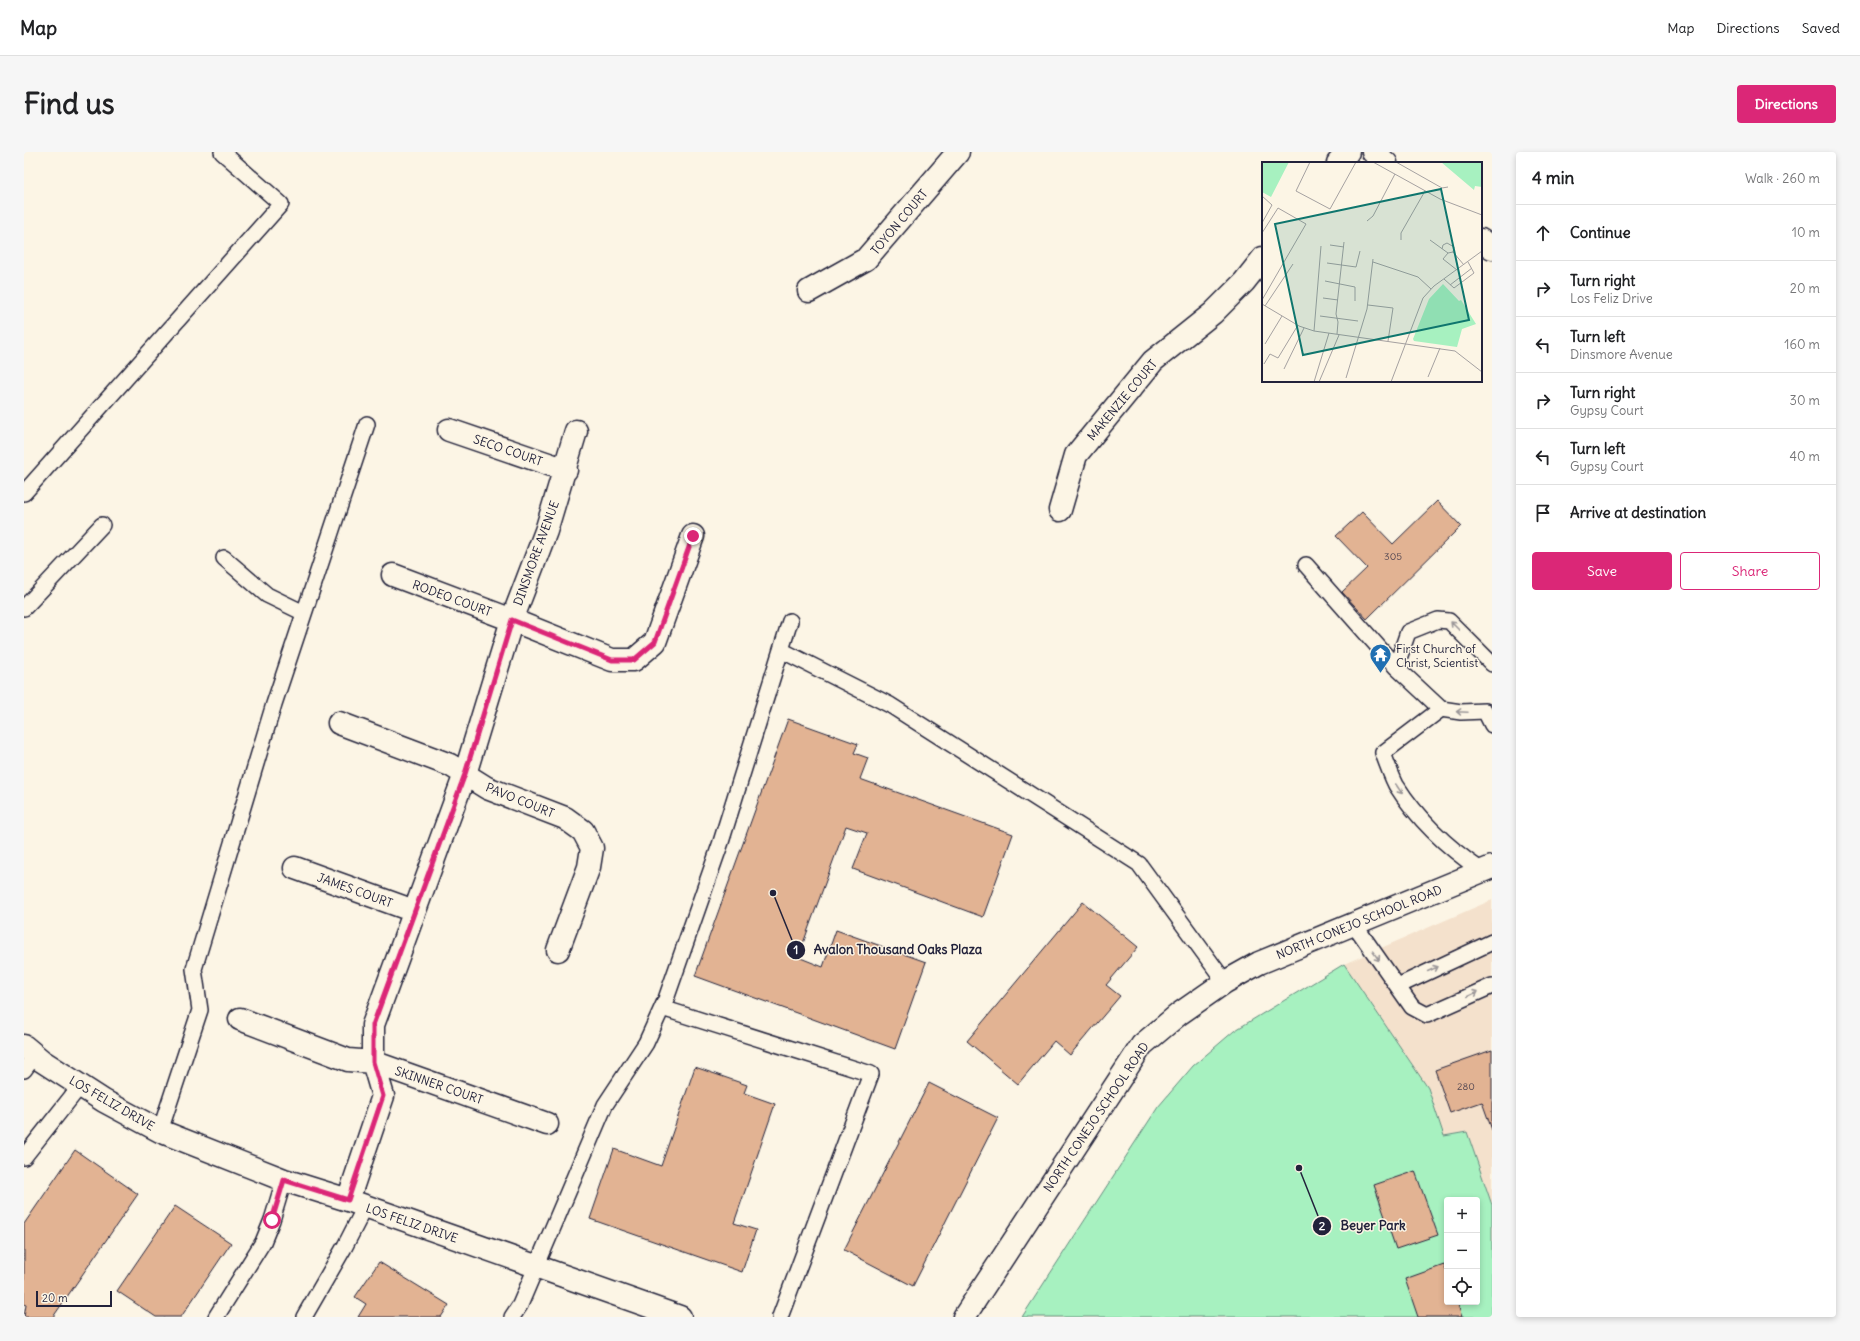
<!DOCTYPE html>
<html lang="en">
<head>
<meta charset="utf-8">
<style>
	:root { --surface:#fff; --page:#f6f6f6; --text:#202124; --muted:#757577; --line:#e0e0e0; --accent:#db2777 }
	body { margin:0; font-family:Delius,sans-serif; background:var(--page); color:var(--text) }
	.controls { position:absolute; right:12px; bottom:12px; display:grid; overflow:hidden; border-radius:4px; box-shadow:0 2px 6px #0003 }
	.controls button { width:36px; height:36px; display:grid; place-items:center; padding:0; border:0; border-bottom:1px solid var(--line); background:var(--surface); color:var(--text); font:20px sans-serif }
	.scale { position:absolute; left:12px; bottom:10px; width:76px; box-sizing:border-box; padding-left:4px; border:2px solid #22223b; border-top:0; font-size:11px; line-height:14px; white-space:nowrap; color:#22223b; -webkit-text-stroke:3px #fcf5e5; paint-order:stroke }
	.stop { position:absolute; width:12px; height:12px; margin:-9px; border:3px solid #db2777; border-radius:50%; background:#fff }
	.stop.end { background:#db2777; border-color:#fff; box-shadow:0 1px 4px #0008 }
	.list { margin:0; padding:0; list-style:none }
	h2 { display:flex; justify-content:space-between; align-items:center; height:52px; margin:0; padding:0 16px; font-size:17px }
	h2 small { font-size:13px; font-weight:400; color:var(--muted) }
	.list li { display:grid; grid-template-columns:26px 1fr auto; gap:12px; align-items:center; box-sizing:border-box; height:56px; padding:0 16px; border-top:1px solid var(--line) }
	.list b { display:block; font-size:15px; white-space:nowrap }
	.list p { margin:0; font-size:13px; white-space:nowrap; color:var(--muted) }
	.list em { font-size:13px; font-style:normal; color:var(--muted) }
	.actions { display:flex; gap:8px; padding:12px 16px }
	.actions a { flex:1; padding:9px 0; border:1px solid var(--accent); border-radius:4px; text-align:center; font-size:14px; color:var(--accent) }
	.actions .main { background:var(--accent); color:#fff }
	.icon { flex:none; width:22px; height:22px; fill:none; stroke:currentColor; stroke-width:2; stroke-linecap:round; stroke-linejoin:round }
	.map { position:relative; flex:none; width:1468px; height:1165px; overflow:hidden; border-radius:4px }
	header { display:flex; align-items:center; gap:24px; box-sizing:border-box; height:56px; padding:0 20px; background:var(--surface); border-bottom:1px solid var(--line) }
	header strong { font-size:19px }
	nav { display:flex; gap:22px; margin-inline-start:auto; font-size:14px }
	.intro { display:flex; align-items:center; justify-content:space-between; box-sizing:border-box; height:96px; padding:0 24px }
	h1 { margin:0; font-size:28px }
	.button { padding:10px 18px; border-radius:4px; background:var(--accent); color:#fff; font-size:14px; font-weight:700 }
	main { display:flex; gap:24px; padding:0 24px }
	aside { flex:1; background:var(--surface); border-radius:4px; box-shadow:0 2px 6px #0003 }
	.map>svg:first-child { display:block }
</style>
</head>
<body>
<header>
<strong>Map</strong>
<nav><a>Map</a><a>Directions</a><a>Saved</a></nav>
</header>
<div class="intro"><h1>Find us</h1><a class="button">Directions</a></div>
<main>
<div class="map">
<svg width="1468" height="1165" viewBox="0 0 1468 1165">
	<rect width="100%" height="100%" fill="#fcf5e5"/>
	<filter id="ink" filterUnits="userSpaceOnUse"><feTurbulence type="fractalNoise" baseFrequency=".025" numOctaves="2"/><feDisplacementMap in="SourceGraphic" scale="8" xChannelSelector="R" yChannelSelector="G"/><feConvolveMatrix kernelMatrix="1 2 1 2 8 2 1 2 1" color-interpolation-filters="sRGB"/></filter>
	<g filter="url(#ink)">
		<path fill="#f4e1cc" d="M1468,748V1053L1443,980L1420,984L1404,936L1320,812Z"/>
		<path fill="#a7f1c0" stroke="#648a7e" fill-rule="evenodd" d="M1320,812L1404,936L1420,984L1443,980L1468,1053V1165H998L1134,955L1169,914L1210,879ZM1423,1048H1453V1150H1423Z"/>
		<path fill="#e2b393" stroke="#22223b" d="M1413,349L1437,374L1343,467L1318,440L1343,416L1312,384L1338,360L1369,392Z
			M764,567L834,592L830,601L844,606L836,627L989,682L959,765L829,717L843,681L822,674L774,805L799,815L812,778L902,810L871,897L671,824Z
			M1059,750L1114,795L1082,833L1096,844L1046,903L1030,889L994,932L943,889Z
			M1468,898V978L1458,950L1426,961L1411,918Z
			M671,915L723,933L720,941L751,952L710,1071L732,1078L718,1120L566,1067L590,997L637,1014Z
			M905,931L974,966L889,1134L820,1098Z
			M51,998L114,1042L29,1165H0L2,1153L0,1152V1072Z
			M1391,1019L1414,1083L1372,1097L1350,1033Z
			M151,1054L207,1091L157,1165H132L93,1139Z
			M355,1110L425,1153L417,1165H334L342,1152L331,1145Z
			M1420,1113L1423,1121V1150H1433L1438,1165H1394L1381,1127Z"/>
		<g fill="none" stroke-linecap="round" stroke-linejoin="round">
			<defs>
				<path id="lane" d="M0,341L257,52L198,0
					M200,406L243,443L280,461
					M1282,413L1372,515L1417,557L1437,560L1461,559L1468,573
					M0,456L78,373
					M757,498L866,553L1115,712L1201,830
					M1372,515L1384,480L1414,468L1425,469L1468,512
					M1417,557L1359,601C1363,612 1367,623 1372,633C1394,668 1424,696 1458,719
					M1330,772L1388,855L1403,863L1468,834
					M1374,834L1468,790
					M638,856L847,922L756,1165
					M0,918L11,903
					M136,979L176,858L170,817L250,552L343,272
					M0,1005L56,934
					M192,1165L239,1090L248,1068L260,1028
					M280,1165L321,1094L341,1055
					M488,1165L496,1153L581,953L622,891L642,847L697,690L766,469"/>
				<path id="street" d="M1314,11L1324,0
					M785,139L842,107L934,0
					M425,278L542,318
					M1036,358L1052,303L1129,209L1189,161L1220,130L1239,106
					M369,423L488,468L588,508H610L631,490L669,384
					M315,571L426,613L463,636L541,666L559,679L568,696L565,715L534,798
					M271,716L390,759
					M216,867L324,908L349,910L523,972
					M0,894L18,909L80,949L136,979L260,1028L324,1048L656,1165
					M324,1048L359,944L349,910V873L441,622L488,468L522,379L552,279"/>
				<path id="secondary" d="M1349,0L1362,11
					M1457,88L1468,96
					M940,1165L1118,893L1155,862L1201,830L1235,811L1468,715"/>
			</defs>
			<use href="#lane" stroke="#22223b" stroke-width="18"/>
			<use href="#street" stroke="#22223b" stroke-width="25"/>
			<use href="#secondary" stroke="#22223b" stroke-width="25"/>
			<use href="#lane" stroke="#fcf5e5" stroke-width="15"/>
			<use href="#street" stroke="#fcf5e5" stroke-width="22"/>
			<use href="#secondary" stroke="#fcf5e5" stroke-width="22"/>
		</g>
		<defs><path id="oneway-shaft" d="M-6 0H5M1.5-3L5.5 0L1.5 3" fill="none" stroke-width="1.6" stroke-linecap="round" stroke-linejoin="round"/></defs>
		<g stroke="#9a9698">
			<use href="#oneway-shaft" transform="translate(1431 474) rotate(-135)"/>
			<use href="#oneway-shaft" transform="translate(1438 560) rotate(-177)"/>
			<use href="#oneway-shaft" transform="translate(1375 637) rotate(56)"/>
			<use href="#oneway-shaft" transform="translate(1352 804) rotate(55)"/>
			<use href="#oneway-shaft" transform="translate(1409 817) rotate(-25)"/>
			<use href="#oneway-shaft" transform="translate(1449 842) rotate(-25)"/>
		</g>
	</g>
	<g fill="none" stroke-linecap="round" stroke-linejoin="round" filter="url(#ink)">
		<path stroke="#db2777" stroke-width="5" d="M248,1068L260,1028L324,1048L359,944L349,910V873L441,622L488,468L588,508H610L631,490L669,384"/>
	</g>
	<defs>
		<symbol id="temple-pin" viewBox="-11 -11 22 30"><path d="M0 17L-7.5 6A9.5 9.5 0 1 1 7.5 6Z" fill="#1f6fb2" stroke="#fcf5e5"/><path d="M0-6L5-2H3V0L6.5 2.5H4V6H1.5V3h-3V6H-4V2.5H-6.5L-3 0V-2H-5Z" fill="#fff"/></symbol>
	</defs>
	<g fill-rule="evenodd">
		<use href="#temple-pin" x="1344" y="490" width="25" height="34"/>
	</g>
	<g text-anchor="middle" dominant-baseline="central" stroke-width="3" stroke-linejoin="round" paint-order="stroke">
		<g font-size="10" fill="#524651">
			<text x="1369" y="404">305</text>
			<text x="1442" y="934">280</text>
		</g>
		<g font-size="12" fill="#22223b" stroke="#fcf5e5">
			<text transform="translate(875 70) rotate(-50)">TOYON COURT</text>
			<text transform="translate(1098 248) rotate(-50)">MAKENZIE COURT</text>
			<text transform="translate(484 298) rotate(19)">SECO COURT</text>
			<text transform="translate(512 401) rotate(-70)">DINSMORE AVENUE</text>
			<text transform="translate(428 446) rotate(20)">RODEO COURT</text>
			<text transform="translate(496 648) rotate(22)">PAVO COURT</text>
			<text transform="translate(331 738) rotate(20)">JAMES COURT</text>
			<text transform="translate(1335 770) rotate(-22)">NORTH CONEJO SCHOOL ROAD</text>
			<text transform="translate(415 933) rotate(19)">SKINNER COURT</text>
			<text transform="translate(88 951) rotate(30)">LOS FELIZ DRIVE</text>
			<text transform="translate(1072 965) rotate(-56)">NORTH CONEJO SCHOOL ROAD</text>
			<text transform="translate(388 1071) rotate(19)">LOS FELIZ DRIVE</text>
		</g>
		<g font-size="12" fill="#22223b" stroke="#fcf5e5" text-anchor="start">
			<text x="1372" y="496">First Church of<tspan x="1372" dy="14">Christ, Scientist</tspan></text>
		</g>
	</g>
	<g transform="translate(1238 10)">
		<rect width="220" height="220" fill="#fcf5e5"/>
		<path d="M0,0H27L9,35L0,30ZM179,0H220V25L213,24L212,28ZM181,122L197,139L199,138L214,162L200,167L195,185L152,179L151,177L167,137Z" fill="#a7f1c0"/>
		<path fill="none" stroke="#a5a1a1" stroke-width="1" d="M48,0L34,29L68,47L94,0M111,0L178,37L220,53M134,0L180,26L186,25M0,34L10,43L0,61M105,59L111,54L133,12M0,71L16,46L44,62L0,138M139,78V71L163,29M168,78L186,91L191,90L202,103M68,83L82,85M180,87L181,83L185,81L192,85L191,90M186,91L181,97L195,108M111,100L156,115L169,127M65,101L94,105L98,89M182,117L192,126L212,111L206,100M63,119L93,125V139M188,123L210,106M61,136L76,138M0,142L37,164L52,169L193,189L220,210M106,143L131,146L126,179M3,144L31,102M58,154L96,159M52,169L59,84M75,172L76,160L74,152L82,80M3,182L20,154M2,202L8,192L16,196L36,163M22,207L42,166M166,215L178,186M84,216L105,147L111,97M52,220L67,171M57,220L77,173M129,220L161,136L172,124L220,89"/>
		<path fill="#0f766e" fill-opacity="0.15" stroke="#0f766e" stroke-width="2" d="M179,27L207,158L41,193L13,62Z"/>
		<rect width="220" height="220" fill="none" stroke="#22223b" stroke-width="2"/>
	</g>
	<path fill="none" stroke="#22223b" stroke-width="1.5" d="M749 741L772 798M1275 1016L1298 1074"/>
	<g fill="#22223b" stroke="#fcf5e5" stroke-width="1.5">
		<circle cx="749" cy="741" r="4"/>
		<circle cx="1275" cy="1016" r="4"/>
		<circle cx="772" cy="798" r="10"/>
		<circle cx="1298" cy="1074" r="10"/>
	</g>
	<g font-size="12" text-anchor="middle" font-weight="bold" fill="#fff">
		<text x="772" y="802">1</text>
		<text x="1298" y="1078">2</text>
	</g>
	<g font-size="13" text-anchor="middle" font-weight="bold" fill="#22223b" stroke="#fcf5e5" stroke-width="3" stroke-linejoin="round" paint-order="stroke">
		<text x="874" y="802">Avalon Thousand Oaks Plaza</text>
		<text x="1349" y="1078">Beyer Park</text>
	</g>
</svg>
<div class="controls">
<button>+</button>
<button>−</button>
<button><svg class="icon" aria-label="locate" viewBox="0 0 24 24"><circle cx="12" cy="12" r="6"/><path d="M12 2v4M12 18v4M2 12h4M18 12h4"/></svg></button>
</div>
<div class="scale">20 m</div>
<div class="stop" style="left:248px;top:1068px"></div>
<div class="stop end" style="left:669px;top:384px"></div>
</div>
<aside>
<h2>4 min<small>Walk · 260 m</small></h2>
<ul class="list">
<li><svg class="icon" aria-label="ahead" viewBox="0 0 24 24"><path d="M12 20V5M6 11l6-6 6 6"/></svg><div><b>Continue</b></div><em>10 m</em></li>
<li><svg class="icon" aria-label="right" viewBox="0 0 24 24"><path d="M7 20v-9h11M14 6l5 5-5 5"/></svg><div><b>Turn right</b><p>Los Feliz Drive</p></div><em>20 m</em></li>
<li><svg class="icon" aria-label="left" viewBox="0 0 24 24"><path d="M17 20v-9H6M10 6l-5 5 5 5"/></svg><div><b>Turn left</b><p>Dinsmore Avenue</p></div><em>160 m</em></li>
<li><svg class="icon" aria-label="right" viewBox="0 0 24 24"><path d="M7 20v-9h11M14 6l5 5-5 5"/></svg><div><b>Turn right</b><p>Gypsy Court</p></div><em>30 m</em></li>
<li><svg class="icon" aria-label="left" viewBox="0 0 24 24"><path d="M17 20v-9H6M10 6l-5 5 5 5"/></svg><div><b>Turn left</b><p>Gypsy Court</p></div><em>40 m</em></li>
<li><svg class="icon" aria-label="arrive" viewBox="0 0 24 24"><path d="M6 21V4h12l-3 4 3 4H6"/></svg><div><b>Arrive at destination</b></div></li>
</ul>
<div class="actions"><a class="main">Save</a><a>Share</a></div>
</aside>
</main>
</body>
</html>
